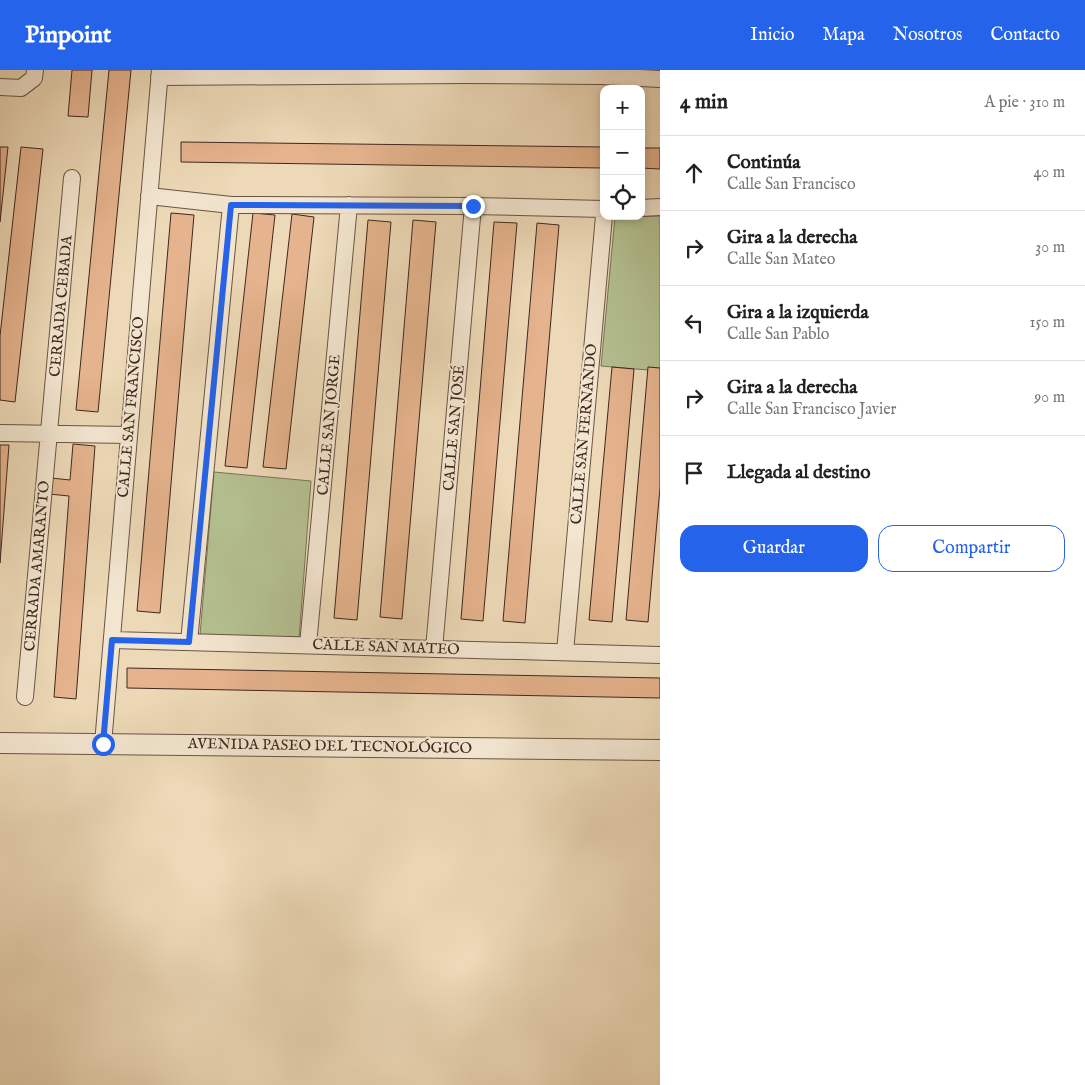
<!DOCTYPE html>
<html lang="es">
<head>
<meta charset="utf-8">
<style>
	:root { --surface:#fff; --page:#f2f2f2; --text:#222; --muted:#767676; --line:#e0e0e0; --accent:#2563eb }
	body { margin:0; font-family:"IM FELL English",serif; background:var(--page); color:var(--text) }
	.controls { position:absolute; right:15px; top:15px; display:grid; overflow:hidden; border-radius:10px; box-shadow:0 2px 8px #0003 }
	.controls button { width:45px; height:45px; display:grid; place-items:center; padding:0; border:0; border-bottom:1px solid var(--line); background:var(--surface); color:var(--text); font:25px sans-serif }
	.stop { position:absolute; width:15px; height:15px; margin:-11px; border:4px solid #2563eb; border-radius:50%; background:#fff }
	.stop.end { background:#2563eb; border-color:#fff; box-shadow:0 1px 5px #0008 }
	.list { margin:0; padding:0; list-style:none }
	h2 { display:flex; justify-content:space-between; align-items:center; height:65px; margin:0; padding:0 20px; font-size:21px }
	h2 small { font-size:16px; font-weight:400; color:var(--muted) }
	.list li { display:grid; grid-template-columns:32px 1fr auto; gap:15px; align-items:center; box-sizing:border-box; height:75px; padding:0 20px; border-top:1px solid var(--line) }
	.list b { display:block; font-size:19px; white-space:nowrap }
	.list p { margin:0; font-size:16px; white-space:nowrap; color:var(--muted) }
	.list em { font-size:16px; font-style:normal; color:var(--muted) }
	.actions { display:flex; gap:10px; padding:15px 20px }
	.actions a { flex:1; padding:11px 0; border:1px solid var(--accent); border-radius:15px; text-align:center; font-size:18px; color:var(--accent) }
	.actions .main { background:var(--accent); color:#fff }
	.icon { flex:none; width:28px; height:28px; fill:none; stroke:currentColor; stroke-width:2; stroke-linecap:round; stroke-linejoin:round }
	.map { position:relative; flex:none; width:660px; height:1015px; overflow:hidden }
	header { display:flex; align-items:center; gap:30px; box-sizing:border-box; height:70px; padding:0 25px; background:var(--accent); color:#fff }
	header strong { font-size:24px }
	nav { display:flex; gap:28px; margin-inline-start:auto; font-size:18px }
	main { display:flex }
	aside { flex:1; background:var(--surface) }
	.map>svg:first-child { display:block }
</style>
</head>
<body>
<header>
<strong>Pinpoint</strong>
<nav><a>Inicio</a><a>Mapa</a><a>Nosotros</a><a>Contacto</a></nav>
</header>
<main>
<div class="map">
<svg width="660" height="1015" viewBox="0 0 660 1015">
	<rect width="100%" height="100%" fill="#edd9b7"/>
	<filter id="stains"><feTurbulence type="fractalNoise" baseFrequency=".004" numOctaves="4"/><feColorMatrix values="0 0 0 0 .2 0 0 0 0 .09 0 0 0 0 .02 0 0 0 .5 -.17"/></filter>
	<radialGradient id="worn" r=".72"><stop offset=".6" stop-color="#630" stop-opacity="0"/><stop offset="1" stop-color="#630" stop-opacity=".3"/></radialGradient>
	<path fill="#b4c091" stroke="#797458" d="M660,146V301L601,296L615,147Z
		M214,402L311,411L299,569L200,565Z"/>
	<path fill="#e5b38d" stroke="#3e281e" d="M72,0H92L88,47L68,46Z
		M109,0H131L98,342L76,340Z
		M181,72L604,77V98L181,92Z
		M0,77H8L0,152Z
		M21,77L43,79L15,332L0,330V266Z
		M641,78H660V99L641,98Z
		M171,143L194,145L160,543L137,541Z
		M253,143L275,145L247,398L225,396Z
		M292,144L314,147L286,399L263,397Z
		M368,150L391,152L357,550L334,548Z
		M413,150L436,152L402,549L380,547Z
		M494,152L517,153L483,551L461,549Z
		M537,153L559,155L525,553L503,551Z
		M612,297L634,299L612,552L589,550Z
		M648,297L660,298V418L648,552L626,550Z
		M73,374L95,376L76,629L54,627L69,426L49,424L51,408L70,410Z
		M0,375H9L0,493Z
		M127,598L660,608V628L127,618Z"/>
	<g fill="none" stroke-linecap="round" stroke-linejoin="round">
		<defs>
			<path id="minor" d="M159,7L465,5L601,6L660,9
				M0,17L21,18L34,8L35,0
				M149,126L231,135L473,136L604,139
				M641,138L660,137
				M0,363L129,365
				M112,570L660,585
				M189,572L231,135
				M308,575L349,135
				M434,579L473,136
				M565,582L604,146
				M25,627L72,108
				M103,674L160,0"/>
			<path id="tertiary" d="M0,673L660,680"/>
		</defs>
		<use href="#minor" stroke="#6a5444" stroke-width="18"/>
		<use href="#tertiary" stroke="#6a5444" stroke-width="22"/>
		<use href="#minor" stroke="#f3e6d0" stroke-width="16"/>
		<use href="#tertiary" stroke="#f3e6d0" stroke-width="20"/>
	</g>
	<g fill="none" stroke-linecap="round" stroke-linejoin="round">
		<path stroke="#2563eb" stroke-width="6" d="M103,674L112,570L189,572L231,135L473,136"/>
	</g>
	<g text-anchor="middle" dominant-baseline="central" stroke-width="4" stroke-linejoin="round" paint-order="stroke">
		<g font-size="15" fill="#3e281e" stroke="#f3e6d0">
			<text transform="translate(61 236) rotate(-85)">CERRADA CEBADA</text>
			<text transform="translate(131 337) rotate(-85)">CALLE SAN FRANCISCO</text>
			<text transform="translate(329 355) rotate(-85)">CALLE SAN JORGE</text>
			<text transform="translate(454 358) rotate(-85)">CALLE SAN JOSÉ</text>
			<text transform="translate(584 364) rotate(-85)">CALLE SAN FERNANDO</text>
			<text transform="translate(37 496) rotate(-85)">CERRADA AMARANTO</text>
			<text transform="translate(386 577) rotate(2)">CALLE SAN MATEO</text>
			<text transform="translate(330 676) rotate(1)">AVENIDA PASEO DEL TECNOLÓGICO</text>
		</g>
	</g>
	<rect width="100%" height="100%" filter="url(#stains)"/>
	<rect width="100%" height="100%" fill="url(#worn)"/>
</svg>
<div class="controls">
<button>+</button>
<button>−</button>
<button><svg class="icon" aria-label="locate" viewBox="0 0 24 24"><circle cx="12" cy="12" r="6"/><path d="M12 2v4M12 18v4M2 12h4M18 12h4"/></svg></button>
</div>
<div class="stop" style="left:103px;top:674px"></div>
<div class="stop end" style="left:473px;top:136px"></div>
</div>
<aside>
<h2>4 min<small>A pie · 310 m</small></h2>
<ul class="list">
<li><svg class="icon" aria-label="ahead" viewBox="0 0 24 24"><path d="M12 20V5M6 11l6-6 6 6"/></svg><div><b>Continúa</b><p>Calle San Francisco</p></div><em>40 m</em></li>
<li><svg class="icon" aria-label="right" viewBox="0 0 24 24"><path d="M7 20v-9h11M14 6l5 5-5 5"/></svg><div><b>Gira a la derecha</b><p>Calle San Mateo</p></div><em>30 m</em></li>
<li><svg class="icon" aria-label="left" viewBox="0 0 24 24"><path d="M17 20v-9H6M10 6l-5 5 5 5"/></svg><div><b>Gira a la izquierda</b><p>Calle San Pablo</p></div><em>150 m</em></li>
<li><svg class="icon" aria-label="right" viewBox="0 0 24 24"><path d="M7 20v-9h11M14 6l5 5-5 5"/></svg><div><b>Gira a la derecha</b><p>Calle San Francisco Javier</p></div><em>90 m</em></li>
<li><svg class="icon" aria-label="arrive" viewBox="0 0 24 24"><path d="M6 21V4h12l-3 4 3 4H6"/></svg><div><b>Llegada al destino</b></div></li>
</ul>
<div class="actions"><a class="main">Guardar</a><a>Compartir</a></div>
</aside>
</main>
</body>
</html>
